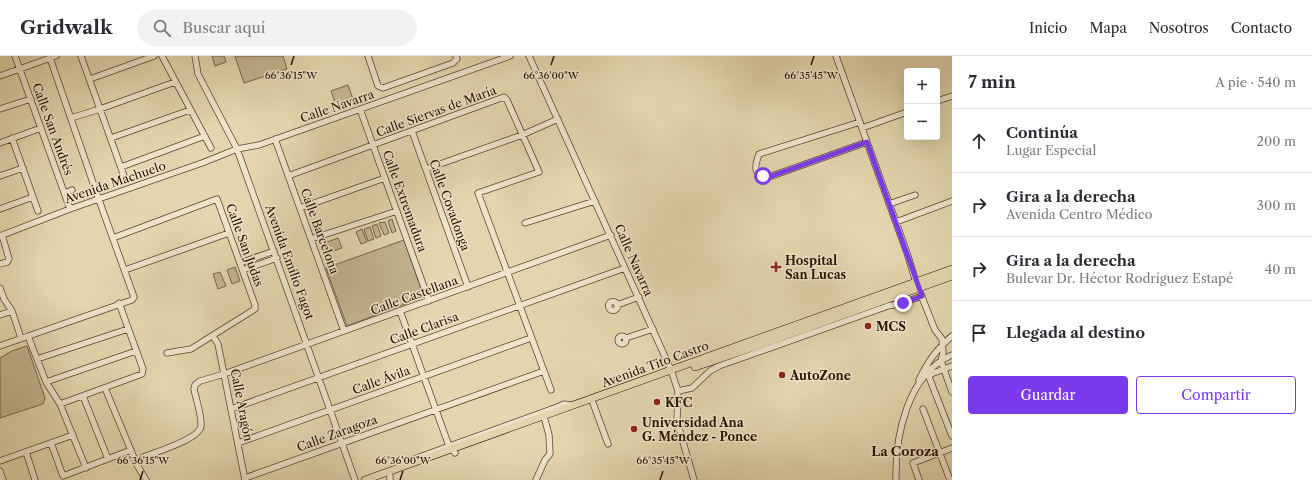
<!DOCTYPE html>
<html lang="es">
<head>
<meta charset="utf-8">
<style>
	:root { --surface:#fff; --page:#f2f2f3; --text:#2b2b33; --muted:#7c7c81; --line:#e1e1e2; --accent:#7c3aed }
	body { margin:0; font-family:"Libre Caslon Text",serif; background:var(--page); color:var(--text) }
	.controls { position:absolute; right:12px; top:12px; display:grid; overflow:hidden; border-radius:4px; box-shadow:0 4px 16px #0002 }
	.controls button { width:36px; height:36px; display:grid; place-items:center; padding:0; border:0; border-bottom:1px solid var(--line); background:var(--surface); color:var(--text); font:20px sans-serif }
	.stop { position:absolute; width:12px; height:12px; margin:-9px; border:3px solid #7c3aed; border-radius:50%; background:#fff }
	.stop.end { background:#7c3aed; border-color:#fff; box-shadow:0 1px 4px #0008 }
	.list { margin:0; padding:0; list-style:none }
	h2 { display:flex; justify-content:space-between; align-items:center; height:52px; margin:0; padding:0 16px; font-size:17px }
	h2 small { font-size:13px; font-weight:400; color:var(--muted) }
	.list li { display:grid; grid-template-columns:26px 1fr auto; gap:12px; align-items:center; box-sizing:border-box; height:64px; padding:0 16px; border-top:1px solid var(--line) }
	.list b { display:block; font-size:15px; white-space:nowrap }
	.list p { margin:0; font-size:13px; white-space:nowrap; color:var(--muted) }
	.list em { font-size:13px; font-style:normal; color:var(--muted) }
	.actions { display:flex; gap:8px; padding:12px 16px }
	.actions a { flex:1; padding:9px 0; border:1px solid var(--accent); border-radius:4px; text-align:center; font-size:14px; color:var(--accent) }
	.actions .main { background:var(--accent); color:#fff }
	.icon { flex:none; width:22px; height:22px; fill:none; stroke:currentColor; stroke-width:2; stroke-linecap:round; stroke-linejoin:round }
	.map { position:relative; flex:none; width:952px; height:424px; overflow:hidden }
	header { display:flex; align-items:center; gap:24px; box-sizing:border-box; height:56px; padding:0 20px; background:var(--surface); border-bottom:1px solid var(--line) }
	header strong { font-size:19px }
	nav { display:flex; gap:22px; margin-inline-start:auto; font-size:14px }
	.search { width:280px; height:36px; background:var(--page); display:flex; align-items:center; gap:10px; box-sizing:border-box; padding:0 14px; border-radius:22px; color:var(--muted); font-size:15px }
	main { display:flex }
	aside { flex:1; background:var(--surface) }
	.map>svg:first-child { display:block }
</style>
</head>
<body>
<header>
<strong>Gridwalk</strong>
<div class="search"><svg class="icon" aria-label="search" viewBox="0 0 24 24"><circle cx="10" cy="10" r="6"/><path d="M15 15l6 6"/></svg>Buscar aquí</div>
<nav><a>Inicio</a><a>Mapa</a><a>Nosotros</a><a>Contacto</a></nav>
</header>
<main>
<div class="map">
<svg width="952" height="424" viewBox="0 0 952 424">
	<rect width="100%" height="100%" fill="#e3d6ae"/>
	<filter id="stains"><feTurbulence type="fractalNoise" baseFrequency=".005" numOctaves="4"/><feColorMatrix values="0 0 0 0 .2 0 0 0 0 .09 0 0 0 0 .02 0 0 0 .5 -.17"/></filter>
	<radialGradient id="worn" r=".72"><stop offset=".6" stop-color="#630" stop-opacity="0"/><stop offset="1" stop-color="#630" stop-opacity=".3"/></radialGradient>
	<path fill="#c3b590" stroke="#766448" d="M212,0H224L226,6L215,10Z
		M235,0H283L287,13L244,27Z
		M348,29L354,46L337,52L331,35Z
		M392,163L396,175L392,177L388,165Z
		M385,166L389,177L384,179L379,167Z
		M377,168L381,180L376,182L372,170Z
		M370,171L374,183L368,185L364,173Z
		M362,173L367,186L361,188L356,176Z
		M338,182L342,192L325,198L322,188Z
		M404,184L424,241L347,270L326,212Z
		M235,211L240,225L232,228L227,214Z
		M220,216L226,230L218,233L213,218Z
		M27,290L45,342L43,348L0,362V302L12,295Z"/>
	<g fill="none" stroke-linecap="round" stroke-linejoin="round">
		<defs>
			<path id="minor" d="M15,0L70,153
				M81,0L125,123
				M162,0L211,92
				M195,0L198,18L237,93L355,424
				M368,0L378,30L383,32L453,7L457,3L456,0
				M529,0L671,314L678,335L677,365L694,424
				M836,0L907,197L916,226L935,274L942,283L943,297L941,305L952,336
				M0,20L56,0
				M90,23L154,0
				M937,45L952,40
				M0,53L31,43
				M360,53L429,245
				M71,62L100,53L175,26
				M860,66L759,98C754,112 753,118 769,121L867,86
				M862,72L907,56
				M412,75L468,231
				M12,82L38,155
				M111,82L190,54
				M275,83L344,275
				M0,87L41,72
				M121,111L205,80
				M426,113L522,79L558,63
				M0,120L23,112
				M288,120L504,41L507,44L539,116L478,137L551,334
				M65,137L72,134
				M889,148L915,139
				M300,152L385,122
				M0,153L33,141
				M896,166L952,145
				M525,167L595,145
				M0,180L70,153L202,107L237,93L259,89L510,0
				M113,182L217,143L255,249V253L191,293L167,297
				M311,183L397,155
				M240,207L274,195
				M0,208L7,206L9,203L2,179
				M125,214L229,177
				M243,214L277,202
				M0,232L4,243L12,255L21,282
				M608.5 250a4.5 4.5 0 1 1 9 0a4.5 4.5 0 1 1-9 0Z
				M617,249L639,241
				M400,255L449,390L455,397
				M0,259L12,255
				M618 284a4 4 0 1 1 8 0a4 4 0 1 1-8 0Z
				M28,280L46,326L60,348L86,412
				M213,280L218,288L245,424
				M626,282L653,273
				M0,290L132,244L134,241L99,144L50,2
				M37,303L128,273
				M952,310L931,318L929,321L952,380
				M919,324C928,305 936,294 952,280
				M46,326L136,295
				M105,332L137,409L146,424
				M678,335L692,332L710,315L719,310L888,250L903,247L922,240
				M83,340L108,403
				M593,347L608,388
				M60,348L142,318L143,313L119,247
				M231,353L625,212
				M923,353L950,424
				M51,387L63,420L131,394
				M238,387L531,282
				M26,396L35,424
				M143,401C156,396 200,383 201,370C202,360 196,343 194,333L195,329L200,325L224,318L611,179
				M0,405L73,379
				M400,408L560,350L564,348L571,349
				M0,415L3,424
				M390,420V424
				M245,422L544,315
				M536,424L545,404L550,398L549,379L543,357
				M896,424C895,381 907,318 952,299
				M919,424L913,407L952,392"/>
			<path id="major" d="M695,311L757,290L952,220
				M365,424L952,213"/>
		</defs>
		<use href="#minor" stroke="#58442c" stroke-width="7"/>
		<use href="#major" stroke="#291400" stroke-width="8"/>
		<use href="#minor" stroke="#ede4ca" stroke-width="5.5"/>
		<use href="#major" stroke="#e3d6ae" stroke-width="7"/>
	</g>
	<g fill="none" stroke-linecap="round" stroke-linejoin="round">
		<path stroke="#7c3aed" stroke-width="5" d="M763,120L769,121L867,86L922,240L903,247"/>
	</g>
	<path fill="none" stroke="#291400" stroke-width="1.5" d="M291,9L294,0M551,9L554,0M811,9L814,0M140,424L143,415M400,424L403,415M660,424L663,415"/>
	<g fill="#8f2418" stroke="#ede4ca" stroke-width="1.5">
		<path d="M774 205h4v4h4v4h-4v4h-4v-4h-4v-4h4z"/>
		<circle cx="868" cy="270" r="4"/>
		<circle cx="782" cy="319" r="4"/>
		<circle cx="657" cy="346" r="4"/>
		<circle cx="634" cy="373" r="4"/>
	</g>
	<g text-anchor="middle" dominant-baseline="central" stroke-width="3" stroke-linejoin="round" paint-order="stroke">
		<g font-size="12" fill="#291400" stroke="#ede4ca">
			<text transform="translate(337 50) rotate(-19)">Calle Navarra</text>
			<text transform="translate(436 55) rotate(-20)">Calle Siervas de María</text>
			<text transform="translate(53 73) rotate(70)">Calle San Andrés</text>
			<text transform="translate(115 126) rotate(-19)">Avenida Machuelo</text>
			<text transform="translate(405 145) rotate(70)">Calle Extremadura</text>
			<text transform="translate(450 149) rotate(70)">Calle Covadonga</text>
			<text transform="translate(320 175) rotate(70)">Calle Barcelona</text>
			<text transform="translate(245 189) rotate(70)">Calle San Judas</text>
			<text transform="translate(634 204) rotate(66)">Calle Navarra</text>
			<text transform="translate(290 206) rotate(70)">Avenida Emilio Fagot</text>
			<text transform="translate(414 239) rotate(-20)">Calle Castellana</text>
			<text transform="translate(424 272) rotate(-20)">Calle Clarisa</text>
			<text transform="translate(655 308) rotate(-20)">Avenida Tito Castro</text>
			<text transform="translate(381 324) rotate(-20)">Calle Ávila</text>
			<text transform="translate(242 349) rotate(79)">Calle Aragón</text>
			<text transform="translate(337 377) rotate(-20)">Calle Zaragoza</text>
		</g>
		<g font-size="12" font-weight="bold" fill="#291400" stroke="#ede4ca" text-anchor="start">
			<text x="785" y="204">Hospital<tspan x="785" dy="14">San Lucas</tspan></text>
			<text x="876" y="270">MCS</text>
			<text x="790" y="319">AutoZone</text>
			<text x="665" y="346">KFC</text>
			<text x="642" y="366">Universidad Ana<tspan x="642" dy="14">G. Méndez - Ponce</tspan></text>
		</g>
		<g font-size="13" font-weight="bold" fill="#291400" stroke="#ede4ca">
			<text x="905" y="395">La Coroza</text>
		</g>
	</g>
	<g font-size="10" text-anchor="middle" fill="#291400" stroke="#ede4ca" stroke-width="3" stroke-linejoin="round" paint-order="stroke">
		<text x="811" y="23">66°35'45"W</text>
		<text x="291" y="23">66°36'15"W</text>
		<text x="551" y="23">66°36'00"W</text>
		<text x="143" y="408">66°36'15"W</text>
		<text x="403" y="408">66°36'00"W</text>
		<text x="663" y="408">66°35'45"W</text>
	</g>
	<rect width="100%" height="100%" filter="url(#stains)"/>
	<rect width="100%" height="100%" fill="url(#worn)"/>
</svg>
<div class="controls">
<button>+</button>
<button>−</button>
</div>
<div class="stop" style="left:763px;top:120px"></div>
<div class="stop end" style="left:903px;top:247px"></div>
</div>
<aside>
<h2>7 min<small>A pie · 540 m</small></h2>
<ul class="list">
<li><svg class="icon" aria-label="ahead" viewBox="0 0 24 24"><path d="M12 20V5M6 11l6-6 6 6"/></svg><div><b>Continúa</b><p>Lugar Especial</p></div><em>200 m</em></li>
<li><svg class="icon" aria-label="right" viewBox="0 0 24 24"><path d="M7 20v-9h11M14 6l5 5-5 5"/></svg><div><b>Gira a la derecha</b><p>Avenida Centro Médico</p></div><em>300 m</em></li>
<li><svg class="icon" aria-label="right" viewBox="0 0 24 24"><path d="M7 20v-9h11M14 6l5 5-5 5"/></svg><div><b>Gira a la derecha</b><p>Bulevar Dr. Héctor Rodríguez Estapé</p></div><em>40 m</em></li>
<li><svg class="icon" aria-label="arrive" viewBox="0 0 24 24"><path d="M6 21V4h12l-3 4 3 4H6"/></svg><div><b>Llegada al destino</b></div></li>
</ul>
<div class="actions"><a class="main">Guardar</a><a>Compartir</a></div>
</aside>
</main>
</body>
</html>
